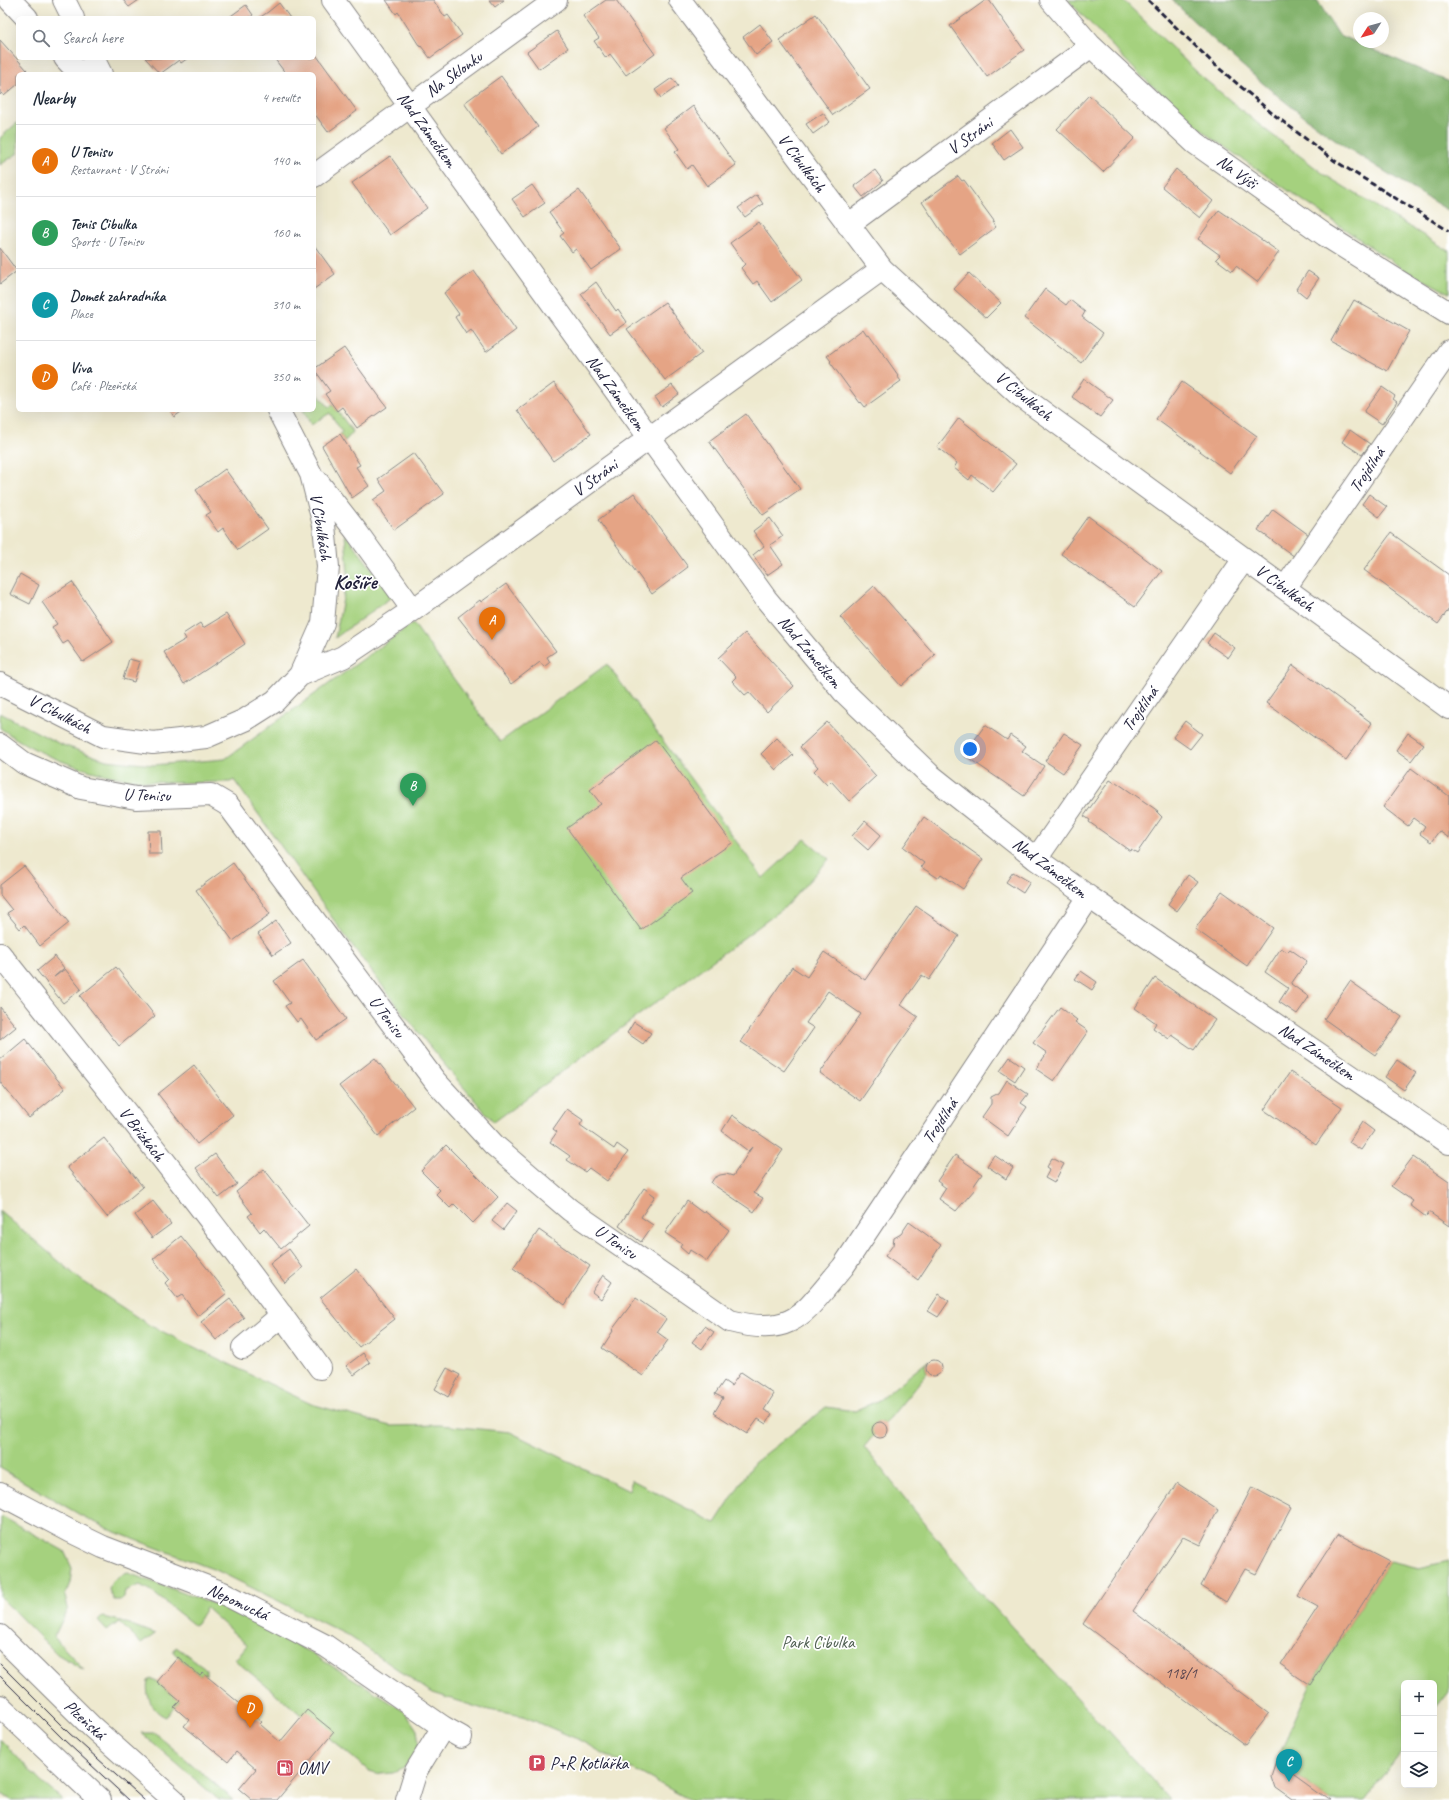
<!DOCTYPE html>
<html lang="en">
<head>
<meta charset="utf-8">
<style>
	:root { --surface:#fff; --page:#f6f6f7; --text:#1f2937; --muted:#747a83; --line:#e0e1e3; --accent:#ea580c }
	body { margin:0; font-family:Caveat,sans-serif; background:var(--page); color:var(--text) }
	.controls { position:absolute; right:12px; bottom:12px; display:grid; overflow:hidden; border-radius:6px; box-shadow:0 4px 16px #0002 }
	.controls button { width:36px; height:36px; display:grid; place-items:center; padding:0; border:0; border-bottom:1px solid var(--line); background:var(--surface); color:var(--text); font:20px sans-serif }
	.compass { position:absolute; left:1353px; top:12px; width:36px; height:36px; border-radius:50%; background:var(--surface); box-shadow:0 4px 16px #0002; rotate:234deg }
	.you { position:absolute; left:970px; top:749px; width:14px; height:14px; margin:-10px; border:3px solid #fff; border-radius:50%; background:#1a73e8; box-shadow:0 0 0 6px #1a73e833 }
	.badge { display:grid; place-items:center; width:26px; height:26px; border-radius:50%; background:var(--accent); color:#fff; font-size:13px; font-weight:700 }
	.pin { position:absolute; translate:-50% -33px; filter:drop-shadow(0 1px 2px #0008) }
	.pin::after { content:''; position:absolute; top:21px; width:14px; height:12px; background:inherit; clip-path:polygon(0 0,100% 0,50% 100%) }
	.list { margin:0; padding:0; list-style:none }
	h2 { display:flex; justify-content:space-between; align-items:center; height:52px; margin:0; padding:0 16px; font-size:17px }
	h2 small { font-size:13px; font-weight:400; color:var(--muted) }
	.list li { display:grid; grid-template-columns:26px 1fr auto; gap:12px; align-items:center; box-sizing:border-box; height:72px; padding:0 16px; border-top:1px solid var(--line) }
	.list b { display:block; font-size:15px; white-space:nowrap }
	.list p { margin:0; font-size:13px; white-space:nowrap; color:var(--muted) }
	.list em { font-size:13px; font-style:normal; color:var(--muted) }
	.icon { flex:none; width:22px; height:22px; fill:none; stroke:currentColor; stroke-width:2; stroke-linecap:round; stroke-linejoin:round }
	.map { position:relative; flex:none; width:1449px; height:1800px; overflow:hidden }
	.search { position:absolute; background:var(--surface); box-shadow:0 4px 16px #0002; left:16px; top:16px; width:300px; height:44px; display:flex; align-items:center; gap:10px; box-sizing:border-box; padding:0 14px; border-radius:6px; color:var(--muted); font-size:15px }
	.panel { position:absolute; background:var(--surface); box-shadow:0 4px 16px #0002; left:16px; top:72px; width:300px; height:340px; border-radius:6px }
	.map>svg:first-child { display:block }
</style>
</head>
<body>
<div class="map">
<svg width="1449" height="1800" viewBox="0 0 1449 1800">
	<rect width="100%" height="100%" fill="#fff"/>
	<filter id="ink" filterUnits="userSpaceOnUse"><feTurbulence type="fractalNoise" baseFrequency=".025" numOctaves="2"/><feDisplacementMap in="SourceGraphic" scale="8" xChannelSelector="R" yChannelSelector="G"/><feConvolveMatrix kernelMatrix="1 2 1 2 8 2 1 2 1" color-interpolation-filters="sRGB"/></filter>
	<filter id="wash" filterUnits="userSpaceOnUse"><feTurbulence type="fractalNoise" baseFrequency=".012" numOctaves="4" result="noise"/><feDisplacementMap in="SourceGraphic" scale="16" xChannelSelector="R" yChannelSelector="G"/><feGaussianBlur stdDeviation="0.9" result="paint"/><feColorMatrix in="noise" values="0 0 0 0 0 0 0 0 0 0 0 0 0 0 0 0 0 1.4 0 .05"/><feComposite in="paint" operator="in"/></filter>
	<g filter="url(#wash)">
		<rect width="100%" height="100%" fill="#eee9cf"/>
		<path fill="#a5d17e" stroke="#647a5c" d="M1068,0H1123L1202,77L1262,127L1325,175L1449,251V293L1403,269L1210,137L1138,73Z
			M18,122V153L0,165V138Z
			M314,390L329,407L333,405L353,432L345,441L340,434L342,432L330,413L311,425L303,410H314Z
			M345,534L393,596L335,638L348,574Z
			M413,623L500,742L607,664L763,878L805,839L829,859L784,908L494,1122C398,1016 317,896 234,780L230,782C201,782 170,784 141,781C92,775 40,757 0,728V713L60,744L106,760L153,765L225,759Z
			M0,1211L81,1280L149,1325L311,1404L391,1426L440,1425L510,1432L629,1491L632,1480L715,1523L754,1463L826,1407L855,1411L879,1400L929,1360L925,1365L927,1373L885,1424L883,1422L876,1423L872,1428L874,1435L864,1447L977,1589L1141,1767L1169,1800H690L577,1739L523,1716L483,1709L432,1693L349,1636L218,1571L115,1532L82,1516L0,1468Z
			M1,1516L64,1551L72,1568L70,1583L65,1595L68,1608L54,1637L84,1670L57,1654L0,1597Z
			M1390,1561L1419,1568L1449,1561V1691L1434,1710V1683H1404V1749L1365,1800H1330L1276,1761L1310,1685Z
			M128,1573L228,1609L307,1651L367,1687L405,1712L417,1730L419,1743L415,1754L404,1768L393,1773L381,1774L369,1771L235,1660L247,1645L206,1608L197,1623L194,1625L151,1591L140,1585L125,1591L124,1597L120,1600H114L109,1590C111,1579 118,1576 128,1573Z
			M102,1617L121,1621L155,1634L141,1644L119,1622L107,1631L98,1621Z
			M176,1647L204,1667L206,1670V1675L203,1673L200,1676L173,1652Z
			M151,1679L157,1682L180,1701L166,1717C152,1712 145,1695 148,1681Z
			M141,1733H155L234,1800H219Z
			M0,1739L41,1782L63,1800H11L0,1792Z"/>
		<path fill="#84b36d" stroke="#536a54" d="M1172,0H1317L1339,35L1449,82V211C1415,190 1380,169 1346,147C1283,104 1226,53 1172,0Z"/>
		<g id="blocks">
			<path fill="#e5a485" d="M123,0H139L129,7Z
				M386,0H433L445,17L448,15L462,35L430,58L421,46L420,47L398,12L396,14Z
				M489,0H504L495,7Z
				M606,0H616L655,54L626,75L610,54L606,58L594,41L599,38L583,16Z
				M986,0H989L1024,50L987,77L950,26Z
				M279,3L290,18H259L268,12Z
				M246,5L253,15L249,18H228Z
				M816,14L870,89L833,115L779,40Z
				M760,24L773,42L756,55L743,37Z
				M557,31L568,48L539,69L527,52Z
				M0,40L27,70L23,74H18V84L4,96L2,93L0,95Z
				M314,52L357,111L328,132L314,113V74H286L274,58H314Z
				M145,58H188L181,63L179,60L160,74Z
				M501,76L538,127L501,154L464,103Z
				M672,78L678,86L661,98L655,90Z
				M1089,95L1135,138L1103,172L1057,129Z
				M693,106L736,165L707,186L692,165L687,169L675,152L679,149L664,128Z
				M823,113L830,122L813,134L806,124Z
				M1010,129L1023,147L1004,160L992,143Z
				M390,156L427,208L390,235L352,183Z
				M1176,169L1213,201L1200,218L1162,187Z
				M875,170L883,181L863,197L854,186Z
				M958,176L962,181L964,180L994,221L992,222L996,227L960,254L942,232L922,202Z
				M532,185L545,203L525,217L512,199Z
				M579,190L621,249L591,270L576,249L572,252L560,236L564,233L549,212Z
				M757,195L763,204L745,217L738,208Z
				M1219,210L1279,252L1257,282L1236,266L1232,271L1216,259L1220,255L1198,239Z
				M759,222L802,280L772,302L757,281L753,284L741,268L745,264L730,243Z
				M314,245L335,274L314,289Z
				M0,248L17,271L0,284Z
				M474,271L516,330L486,352L471,330L466,334L455,317L459,314L444,293Z
				M1308,271L1319,278L1306,297L1296,289Z
				M969,273L1001,303L986,318L954,289Z
				M596,282L616,311L618,309L627,322L610,334L581,294Z
				M1045,289L1066,305L1070,300L1085,312L1082,317L1103,333L1081,363L1024,318Z
				M1354,300L1409,331L1387,371L1331,341Z
				M665,302L702,353L665,380L627,329Z
				M863,329L867,335L869,334L898,375L897,376L901,381L865,407L861,402L860,403L830,362L831,361L827,356Z
				M344,348L387,407L357,428L342,407L337,411L325,394L330,391L314,369Z
				M1084,379L1113,400L1100,417L1072,397Z
				M1182,382L1257,436L1230,473L1156,419Z
				M554,383L591,434L553,461L517,410Z
				M672,385L679,394L662,407L655,397Z
				M1382,387L1395,396L1393,399L1397,402L1382,424L1364,412Z
				M170,410H184L174,417Z
				M746,414L800,489L763,515L709,441Z
				M959,418L1016,464L993,492L972,475L969,480L954,468L957,463L937,447Z
				M1350,430L1370,444L1362,455L1342,442Z
				M340,434L360,465L356,467L369,486L352,498L322,446Z
				M414,453L444,494L394,530L373,500L386,491L378,479Z
				M225,469L268,529L238,550L223,528L218,532L206,515L211,512L196,490Z
				M634,493L688,567L652,594L598,520Z
				M1369,494L1387,507L1379,517L1362,504Z
				M1273,509L1309,535L1295,557L1258,530Z
				M1088,516L1162,571L1135,607L1061,554Z
				M770,518L783,536L770,545L783,564L767,575L753,555L764,546L753,531Z
				M1391,533L1449,575V609L1438,624L1364,570Z
				M20,574L39,585L30,604L10,594Z
				M72,582L113,642L83,662L68,641L63,644L52,627L57,624L42,602Z
				M506,584L556,651L547,657L550,662L544,667L540,662L511,684L458,617L480,600L481,602Z
				M874,586L935,655L901,686L840,617Z
				M226,614L245,644L184,684L164,652L186,639L183,634L200,623L203,628Z
				M745,633L794,686L767,712L749,692L745,695L732,681L736,677L718,658Z
				M1214,633L1235,648L1228,658L1207,643Z
				M129,659L140,662L134,682L123,679Z
				M1293,665L1372,723L1346,760L1266,703Z
				M1185,721L1202,734L1190,749L1173,737Z
				M827,722L876,776L849,801L831,781L827,785L814,771L818,767L800,747Z
				M985,725L1007,740L1010,735L1026,746L1022,751L1044,766L1024,796L964,755Z
				M1064,733L1083,745L1063,773L1045,761Z
				M1408,733L1424,744L1411,761L1396,750Z
				M777,738L793,755L776,770L761,754Z
				M656,740L732,843L681,878L692,893L641,930L567,828L601,804L590,790Z
				M1411,768L1449,796V838L1439,831L1431,842L1420,834L1425,826L1414,818L1408,826L1383,807Z
				M1110,780L1115,783L1116,782L1158,811L1157,812L1162,817L1137,853L1131,849L1130,851L1089,822L1090,820L1084,816Z
				M924,817L983,859L963,889L941,874L938,878L921,867L924,863L903,847Z
				M865,821L881,835L868,850L852,836Z
				M148,831H161L162,854H149Z
				M233,863L270,914L233,941L196,890Z
				M24,866L69,923L40,946L24,925L20,929L10,917L7,913L12,910L0,895V885Z
				M1013,872L1030,882L1023,893L1006,882Z
				M1188,875L1198,882L1177,911L1168,904Z
				M1222,891L1273,928L1247,966L1195,929Z
				M916,906L959,936L929,980L922,975L901,1005L918,1017L860,1101L820,1073L861,1014L828,991L806,1023L814,1028L784,1071L741,1042L792,967L807,977L824,952L865,980Z
				M276,921L291,943L273,955L258,934Z
				M1281,948L1287,952L1290,949L1307,961L1291,984L1309,997L1297,1014L1279,1002L1288,988L1265,972Z
				M55,956L64,968L54,977L65,969L81,989L63,1003L37,971Z
				M303,960L346,1019L316,1040L301,1019L297,1022L285,1006L290,1003L274,981Z
				M116,967L155,1016L119,1046L80,996Z
				M1081,971L1097,982L1092,990L1075,979Z
				M1155,978L1215,1020L1194,1050L1172,1035L1169,1039L1153,1028L1156,1023L1135,1008Z
				M1350,981L1402,1017L1375,1055L1324,1019Z
				M0,1007L16,1027L0,1040Z
				M1060,1007L1077,1020L1075,1022L1088,1031L1054,1081L1036,1069L1047,1053L1033,1043Z
				M634,1022L651,1033L643,1044L627,1033Z
				M25,1039L65,1089L29,1118L0,1082V1060Z
				M1010,1057L1024,1067L1015,1081L1000,1071Z
				M375,1058L414,1107L378,1136L339,1086Z
				M1397,1060L1416,1073L1404,1090L1385,1077Z
				M194,1065L233,1115L197,1144L158,1094Z
				M1290,1072L1342,1107L1316,1145L1264,1110Z
				M1007,1080L1028,1094L1021,1103L1027,1107L1008,1136L982,1117L991,1104V1097L999,1093Z
				M567,1109L583,1120L580,1125L614,1149L617,1144L628,1152L607,1181L589,1168L585,1172L567,1160L570,1156L550,1142L557,1132L553,1129Z
				M732,1115L783,1150L754,1193L763,1198L754,1212L711,1183L714,1178L720,1175L726,1174L733,1176L752,1147L748,1151L722,1131Z
				M1362,1122L1374,1131L1361,1150L1349,1142Z
				M104,1138L143,1187L107,1217L67,1167Z
				M446,1145L498,1197L473,1223L454,1204L450,1208L436,1194L440,1190L421,1171Z
				M215,1154L237,1184L219,1198L196,1168Z
				M955,1155L982,1174L973,1187L975,1189L956,1211L939,1199L946,1188L937,1181Z
				M994,1155L1013,1168L1006,1179L987,1166Z
				M1413,1157L1449,1182V1226L1429,1212L1426,1217L1410,1205L1413,1201L1391,1186Z
				M1052,1158L1064,1164L1054,1183L1045,1178L1050,1169L1047,1167Z
				M264,1169L309,1226L281,1249L264,1228L260,1232L248,1216L252,1213L236,1192Z
				M644,1188L655,1196L641,1217L653,1225L641,1242L619,1226Z
				M153,1201L171,1224L152,1238L135,1215Z
				M687,1201L703,1213L704,1211L729,1230L707,1261L690,1250L688,1254L680,1247L682,1244L665,1233Z
				M507,1203L517,1211L503,1230L492,1221Z
				M909,1222L941,1245L918,1280L885,1256L893,1245L894,1238L901,1234Z
				M539,1230L590,1266L565,1305L513,1268Z
				M181,1236L227,1293L198,1316L182,1295L177,1298L165,1283L169,1279L153,1259Z
				M289,1249L303,1268L285,1283L270,1264Z
				M356,1269L395,1319L359,1347L320,1298Z
				M603,1275L612,1282L601,1299L592,1292Z
				M939,1294L949,1301L938,1317L928,1311Z
				M636,1298L666,1319L657,1332L668,1340L643,1376L602,1348L613,1331L612,1330Z
				M230,1299L244,1318L216,1340L201,1322Z
				M705,1326L714,1332L702,1349L692,1342Z
				M363,1353L370,1363L354,1375L346,1366Z
				M926 1368a8 8 0 1 1 16 0a8 8 0 1 1-16 0Z
				M447,1368L460,1375L448,1397L435,1389Z
				M741,1372L774,1394L764,1410L772,1414L766,1424L758,1419L747,1434L714,1413L723,1398L715,1394L724,1381L731,1386Z
				M872 1430a8 8 0 1 1 16 0a8 8 0 1 1-16 0Z
				M1177,1483L1218,1510L1200,1545L1183,1537L1133,1611L1269,1714L1245,1745L1083,1624Z
				M1252,1487L1291,1508L1256,1574L1245,1569L1226,1602L1201,1586Z
				M1338,1534L1390,1561L1310,1685L1280,1665L1318,1607L1298,1596Z
				M178,1657L200,1676L203,1673L262,1722L260,1724L280,1742L307,1710L334,1732L277,1800H252L239,1789L256,1769L236,1752L228,1762L184,1726L189,1720L174,1707L180,1701L157,1682Z
				M1276,1761L1330,1800H1292L1275,1788L1271,1776Z"/>
		</g>
	</g>
	<g filter="url(#ink)">
		<use href="#blocks" fill-opacity="0" stroke="#888685" stroke-width="1"/>
		<g fill="none" stroke-linecap="round" stroke-linejoin="round">
			<defs>
				<path id="minor" d="M10,0L27,18
					M64,0L73,18
					M333,0L766,599L843,691L929,774L1036,859L1089,897L1449,1143
					M680,0L882,269L1018,394L1449,708
					M1051,0L1090,45L1195,143L1325,235L1449,313
					M65,58L80,74
					M93,58L101,74
					M314,176L556,0
					M848,225L1083,52L1090,45
					M317,481L356,531L413,610
					M1285,588L1449,351
					M300,675L343,657L413,610L882,269
					M0,684L103,736L153,743L206,737L245,720L275,701L300,675L323,623L328,567L324,525L311,474L278,410
					M0,745L24,763L81,788L136,798L211,795L228,805L435,1081L494,1145L570,1210L730,1321C795,1338 804,1312 843,1267L1089,897
					M1036,859L1244,559
					M0,954C109,1091 219,1227 320,1368
					M243,1348L282,1315
					M0,1494L70,1531L103,1547L223,1593L326,1646L443,1727L461,1737
					M407,1800L416,1771L443,1727"/>
				<path id="primary" d="M0,1636L92,1727L174,1800
					M0,1706L100,1800"/>
			</defs>
			<use href="#minor" stroke="#888685" stroke-width="24"/>
			<use href="#primary" stroke="#888685" stroke-width="24"/>
			<use href="#minor" stroke="#fff" stroke-width="22"/>
			<use href="#primary" stroke="#fff" stroke-width="22"/>
			<path stroke="#22223b" stroke-width="1" d="M0,1664L69,1733L144,1800
				M0,1676L64,1740L129,1800"/>
			<path stroke="#22223b" stroke-width="3" stroke-dasharray="6 3" stroke-linecap="butt" d="M1148,0L1214,64L1273,114L1335,161L1449,231"/>
		</g>
	</g>
	<defs>
		<symbol id="parking-square" viewBox="-11 -11 22 22"><rect x="-9" y="-9" width="18" height="18" rx="4" fill="#d1495b" stroke="#fff"/><path d="M-3.5-5.5H1a3.5 3.5 0 0 1 0 7H-1V5.5H-3.5ZM-1-3.4V-.6H.8a1.4 1.4 0 0 0 0-2.8Z" fill="#fff"/></symbol>
		<symbol id="fuel-square" viewBox="-11 -11 22 22"><rect x="-9" y="-9" width="18" height="18" rx="4" fill="#d1495b" stroke="#fff"/><path d="M-5.5-6h7V0h2V4h1.3V-2.5L3-4.5l.8-.8L6-3V5H2.5V1h-1V6h-7ZM-4.2-4.7v3.2H.2V-4.7Z" fill="#fff"/></symbol>
	</defs>
	<g fill-rule="evenodd">
		<use href="#parking-square" x="527" y="1753" width="20" height="20"/>
		<use href="#fuel-square" x="275" y="1758" width="20" height="20"/>
	</g>
	<g text-anchor="middle" dominant-baseline="central" stroke-width="3.5" stroke-linejoin="round" paint-order="stroke">
		<g font-size="15" fill="#53424e">
			<text x="1181" y="1673">118/1</text>
		</g>
		<g font-size="17" fill="#22223b" stroke="#fff">
			<text transform="translate(454 74) rotate(-36)">Na Sklonku</text>
			<text transform="translate(427 130) rotate(54)">Nad Zámečkem</text>
			<text transform="translate(970 136) rotate(-36)">V Stráni</text>
			<text transform="translate(802 163) rotate(53)">V Cibulkách</text>
			<text transform="translate(1237 172) rotate(36)">Na Výši</text>
			<text transform="translate(616 393) rotate(54)">Nad Zámečkem</text>
			<text transform="translate(1024 396) rotate(39)">V Cibulkách</text>
			<text transform="translate(1367 470) rotate(-56)">Trojdílná</text>
			<text transform="translate(595 478) rotate(-36)">V Stráni</text>
			<text transform="translate(321 527) rotate(81)">V Cibulkách</text>
			<text transform="translate(1285 588) rotate(36)">V Cibulkách</text>
			<text transform="translate(810 652) rotate(50)">Nad Zámečkem</text>
			<text transform="translate(1140 709) rotate(-55)">Trojdílná</text>
			<text transform="translate(60 714) rotate(27)">V Cibulkách</text>
			<text transform="translate(147 795) rotate(2)">U Tenisu</text>
			<text transform="translate(1050 868) rotate(37)">Nad Zámečkem</text>
			<text transform="translate(387 1017) rotate(53)">U Tenisu</text>
			<text transform="translate(1317 1052) rotate(34)">Nad Zámečkem</text>
			<text transform="translate(940 1121) rotate(-56)">Trojdílná</text>
			<text transform="translate(142 1134) rotate(52)">V Břízkách</text>
			<text transform="translate(616 1242) rotate(35)">U Tenisu</text>
			<text transform="translate(238 1602) rotate(25)">Nepomucká</text>
			<text transform="translate(85 1720) rotate(43)">Plzeňská</text>
		</g>
		<g font-size="17" fill="#505f52" stroke="#fff">
			<text x="818" y="1642">Park Cibulka</text>
		</g>
		<g font-size="17" fill="#22223b" stroke="#fff" text-anchor="start">
			<text x="550" y="1763">P+R Kotlářka</text>
			<text x="298" y="1768">OMV</text>
		</g>
		<g font-size="21" font-weight="bold" fill="#22223b" stroke="#fff">
			<text x="355" y="582">Košíře</text>
		</g>
	</g>
</svg>
<div class="controls">
<button>+</button>
<button>−</button>
<button><svg class="icon" aria-label="layers" viewBox="0 0 24 24"><path d="M12 4l9 5-9 5-9-5zM3 14l9 5 9-5"/></svg></button>
</div>
<svg class="compass" viewBox="-18 -18 36 36"><path d="M0-13l5 13h-10z" fill="#e53935"/><path d="M0 13l5-13h-10z" fill="#747a83"/></svg>
<div class="you"></div>
<div class="pin badge" style="left:492px;top:640px;background:#e8710a">A</div>
<div class="pin badge" style="left:413px;top:806px;background:#2e9e5b">B</div>
<div class="pin badge" style="left:1289px;top:1782px;background:#0f9aa8">C</div>
<div class="pin badge" style="left:250px;top:1728px;background:#e8710a">D</div>
<div class="search"><svg class="icon" aria-label="search" viewBox="0 0 24 24"><circle cx="10" cy="10" r="6"/><path d="M15 15l6 6"/></svg>Search here</div>
<section class="panel">
<h2>Nearby<small>4 results</small></h2>
<ul class="list">
<li><span class="badge" style="background:#e8710a">A</span><div><b>U Tenisu</b><p>Restaurant · V Stráni</p></div><em>140 m</em></li>
<li><span class="badge" style="background:#2e9e5b">B</span><div><b>Tenis Cibulka</b><p>Sports · U Tenisu</p></div><em>160 m</em></li>
<li><span class="badge" style="background:#0f9aa8">C</span><div><b>Domek zahradníka</b><p>Place</p></div><em>310 m</em></li>
<li><span class="badge" style="background:#e8710a">D</span><div><b>Viva</b><p>Café · Plzeňská</p></div><em>350 m</em></li>
</ul>
</section>
</div>
</body>
</html>
